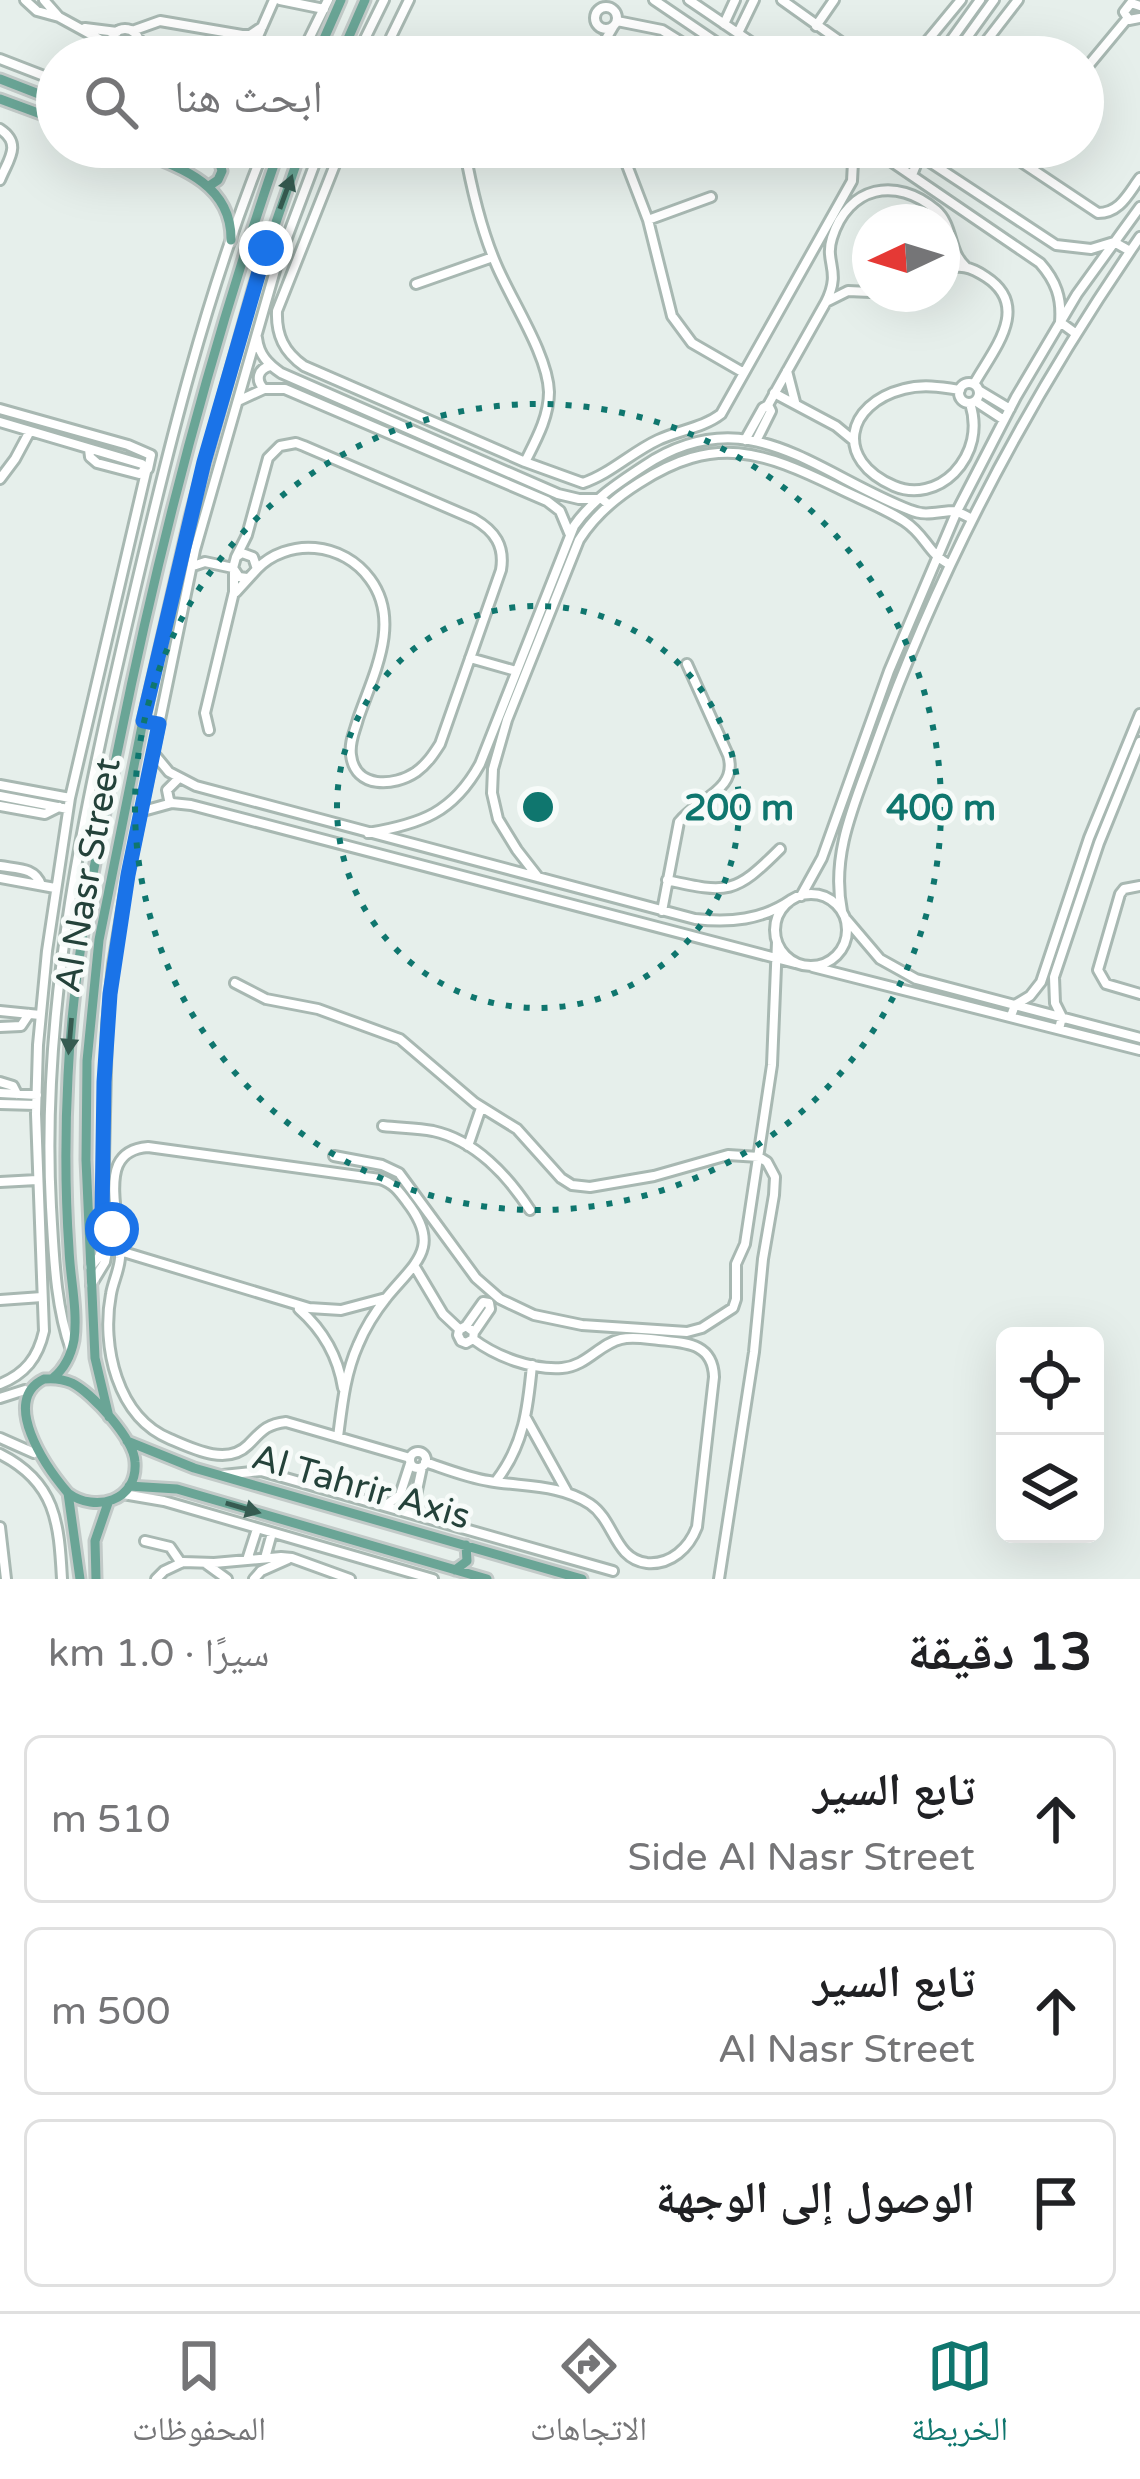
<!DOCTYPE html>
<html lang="ar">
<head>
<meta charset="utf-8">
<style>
	:root { --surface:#fff; --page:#f6f6f6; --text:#202124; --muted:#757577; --line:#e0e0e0; --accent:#0f766e }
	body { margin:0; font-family:"Varela Round","Noto Naskh Arabic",sans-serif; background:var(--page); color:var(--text); direction:rtl }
	.controls { position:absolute; right:36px; bottom:36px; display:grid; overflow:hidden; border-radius:18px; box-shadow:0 12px 48px #0002 }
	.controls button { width:108px; height:108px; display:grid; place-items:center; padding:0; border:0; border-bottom:3px solid var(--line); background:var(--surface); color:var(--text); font:60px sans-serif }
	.compass { position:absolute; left:852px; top:204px; width:108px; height:108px; border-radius:50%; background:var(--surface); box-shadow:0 12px 48px #0002; rotate:266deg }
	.stop { position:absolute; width:36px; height:36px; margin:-27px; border:9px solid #1a73e8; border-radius:50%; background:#fff }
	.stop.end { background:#1a73e8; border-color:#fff; box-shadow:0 3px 12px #0008 }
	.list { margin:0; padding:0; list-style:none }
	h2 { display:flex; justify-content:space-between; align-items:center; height:156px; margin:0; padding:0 48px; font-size:51px }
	h2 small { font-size:39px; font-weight:400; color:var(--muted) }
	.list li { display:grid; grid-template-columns:78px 1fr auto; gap:36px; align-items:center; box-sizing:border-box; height:168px; margin:0 24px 24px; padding:0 24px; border:3px solid var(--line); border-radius:18px }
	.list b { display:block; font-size:45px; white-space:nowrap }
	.list p { margin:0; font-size:39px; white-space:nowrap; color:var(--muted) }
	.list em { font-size:39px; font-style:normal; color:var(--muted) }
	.icon { flex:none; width:66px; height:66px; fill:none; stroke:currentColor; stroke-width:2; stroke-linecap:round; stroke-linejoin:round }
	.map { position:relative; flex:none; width:1140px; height:1579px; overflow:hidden; direction:ltr }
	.search { position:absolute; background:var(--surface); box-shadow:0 12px 48px #0002; left:36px; right:36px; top:36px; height:132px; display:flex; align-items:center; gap:30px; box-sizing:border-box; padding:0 42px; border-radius:66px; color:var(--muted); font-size:45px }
	.sheet { height:732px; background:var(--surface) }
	nav { display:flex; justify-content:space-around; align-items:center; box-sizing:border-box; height:168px; border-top:3px solid var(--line); background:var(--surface); font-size:33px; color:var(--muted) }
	nav a { display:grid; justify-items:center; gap:6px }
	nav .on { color:var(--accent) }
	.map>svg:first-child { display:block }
</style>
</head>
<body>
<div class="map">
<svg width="1140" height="1579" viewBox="0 0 1140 1579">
	<rect width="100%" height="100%" fill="#e6efeb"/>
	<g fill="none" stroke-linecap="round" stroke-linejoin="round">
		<defs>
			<path id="minor" d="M25,0L37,11L59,17L112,46
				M44,0L58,16
				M280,0L324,9
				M654,0L738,57
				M689,0L773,57
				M782,0L862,57
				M1140,6L1131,3L1124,12L1129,20L1140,18
				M595 18a11 11 0 1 1 22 0a11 11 0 1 1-22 0Z
				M617,21L662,30L705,57
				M724,24L735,0
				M816,26L834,0
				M85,28L117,32
				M111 43a14 14 0 1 1 28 0a14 14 0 1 1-28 0Z
				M132,31L160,21L242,35H250L262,27
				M738,33L754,0
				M596,56L613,27
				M218,57V56
				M249,57L274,0
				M300,57L328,0
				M356,57L384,0
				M386,57L391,37L409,0
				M914,57L961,0
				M939,57L980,0
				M953,57L994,0
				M974,57L1018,0
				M0,59L57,81
				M1083,72L1127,19
				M0,129C23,144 8,160 0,180
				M342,147L277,311C276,335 284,352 304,366L525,462L583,483C610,474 632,452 658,440C679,430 703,428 721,414L852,181L853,162L839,147
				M464,147C471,186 480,227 496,264C511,300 548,355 549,392C549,417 536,440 525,462
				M620,147L648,220L672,316L692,343L744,373
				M870,147L1040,263C1056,281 1062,298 1060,322L1075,333
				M907,147L1056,245L1091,249L1114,242L1130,251
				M999,147L1098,213C1120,213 1128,194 1140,178
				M1027,165L1040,147
				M912,175L920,155L917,147
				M648,220L711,197
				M942,271C959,263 971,267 986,277C1032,307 993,350 974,384
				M416,284L493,257
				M826,302C842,270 824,263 832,238C848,186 896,176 936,210C954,226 948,251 966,267
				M257,338C259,355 268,364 281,373L558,494L579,499H602L609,505
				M787,371L795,402
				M959 393a10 10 0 1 1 20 0a10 10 0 1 1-20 0Z
				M264,389C255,380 258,369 270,366
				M960,390C941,387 923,384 904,389C845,404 834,460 894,486C915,495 938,489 954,473C973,453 978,428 970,403
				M980,391L1010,409
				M774,393L836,426L853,440
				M240,400L264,389H285L547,501L560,511L570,535
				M975,401L1004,420
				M768,405L826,302L848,291L870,292
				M0,409L128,445L151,455L148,469L139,474L97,463L90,457L89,449
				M0,422L142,464L146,472L70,798L47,951L38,1045L36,1114L44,1331C38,1358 25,1374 0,1384
				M745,440L763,408L768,405L771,411L756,441
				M0,479L15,459L30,431
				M236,557L247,535L268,458L280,446L296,443L304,446L474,519C495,531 505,546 501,570L440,744C433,755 427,764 416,772C394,787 355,789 351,755C349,742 355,731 358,719C373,675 402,622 370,579C357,561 337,550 315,548C294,546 271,554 257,569
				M193,566L205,562L233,568
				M236,592L257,569L253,557L242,553L236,557L233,568L239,577L247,578
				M470,658L516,671
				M209,730L205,713L234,592V571
				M155,755L169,772L196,786L695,919C730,923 762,920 791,900
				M0,785L70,798
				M0,796L68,809
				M172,803L169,800L167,790L178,779
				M0,806L45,814L59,807
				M143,811L172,803L191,805L795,963
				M368,833C421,824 453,813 480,764L574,526C592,500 618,483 644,466C748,397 816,474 910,510C926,517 939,511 955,511C959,512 968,517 972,519
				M0,866C17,869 35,867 41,885
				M538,877L517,850L498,819L492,793L493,769L507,720L579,540C594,516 615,498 639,483C715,434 762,451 838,488C860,499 884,508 904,521C926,535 927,553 950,565
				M0,878L55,888
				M667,880C728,894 735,894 780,849
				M1140,886L1124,889L1120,894L1098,970L1106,984L1140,994
				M775 930a36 36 0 1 1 72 0a36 36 0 1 1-72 0Z
				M801,896L822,858L889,671L957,511L1016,397L1077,294L1140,207
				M662,911L679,822C697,799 739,790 728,755L687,664
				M842,911C830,852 857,799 876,744C941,563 1031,395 1140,237
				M846,919L880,959L916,979L1140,1038
				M813,967L1140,1050
				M235,983L266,999L318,1009L400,1039L475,1103L517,1129L561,1178L572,1185L590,1187L654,1176L728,1155L759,1157L767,1162L775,1177L774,1195L763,1259L754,1352L719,1579
				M0,1011L40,1015
				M1011,1016L1015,1005L1030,996L1041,982L1089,838L1140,714
				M0,1027L21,1026L29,1014
				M1059,1029L1062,1017L1055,1003L1054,977L1099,843L1140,742
				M0,1082L13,1086L17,1094
				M0,1093L37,1095
				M0,1104L36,1105
				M383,1126C399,1128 417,1128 433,1131C475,1140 508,1176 530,1210
				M468,1146L481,1108
				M334,1156L382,1165L399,1173L476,1278L500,1299L534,1315L582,1325L687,1332L702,1328L733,1308L736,1299V1264L745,1244L772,1065L777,942
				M0,1182L37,1180
				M120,1251L309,1308L341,1310L386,1298
				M90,1267L99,1257L102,1248L107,1025L113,964L128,875L195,550L276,267L321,147
				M415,1267L443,1314L459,1329
				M91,1285L105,1262L108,1246L119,1242
				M0,1300L42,1297
				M299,1309C324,1331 338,1356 343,1388
				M466,1326L483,1302L489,1303L490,1309L475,1331
				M71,1350C55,1304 54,1256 51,1207C40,1003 86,800 132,603C168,449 206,293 265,147
				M0,1398L25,1390
				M526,1418L567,1492
				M338,1437C342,1406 345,1374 358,1345C365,1328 375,1312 387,1297C416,1262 442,1247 407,1202C399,1191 393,1183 380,1179L148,1147C135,1148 124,1152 118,1165C108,1188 121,1232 120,1258C119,1271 113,1282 111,1294C101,1346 117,1417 170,1439C193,1449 227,1466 248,1445C261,1432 266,1424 286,1422L410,1458
				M0,1438L34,1453
				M410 1460a8 8 0 1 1 16 0a8 8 0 1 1-16 0Z
				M0,1454C56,1482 59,1523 62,1579
				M425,1462C446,1469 468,1478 489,1481C523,1487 560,1484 590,1504C615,1521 614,1559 647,1563C671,1565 689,1548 697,1527L714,1377C713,1343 686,1343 659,1340C647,1339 633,1336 621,1339C599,1344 587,1366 562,1368C532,1370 497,1357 473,1339L474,1332L466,1326L459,1330L458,1335L461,1341L466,1343L473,1339
				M422,1467L415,1500L425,1516
				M223,1475L261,1471L613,1571
				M496,1481C524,1445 528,1408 532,1365
				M123,1494L164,1501L433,1579
				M386,1505L400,1495L410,1464
				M0,1527L6,1579
				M145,1541L170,1547L181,1563
				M265,1558L272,1533
				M247,1560L257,1529
				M205,1563L227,1579
				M156,1579L164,1571L183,1562L214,1563L281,1557L292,1558L350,1579
				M254,1579L261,1571L288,1559"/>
			<path id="major" d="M316,57L341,0
				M340,57L365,0
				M0,79L57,101
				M0,99L57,120
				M126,147C172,165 232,180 231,240
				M176,147C204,157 227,159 254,147
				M209,186L218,180L222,171L218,156
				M53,1378C65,1368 71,1356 74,1340C78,1310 70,1278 69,1249C65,1191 65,1134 68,1076C73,963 96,854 119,744C160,541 212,343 280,147
				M44,1379C54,1378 63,1379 72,1383C92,1393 134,1439 135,1462C138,1501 95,1513 68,1493C45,1466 0,1400 44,1379Z
				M109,1417L95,1358L86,1160L87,1061L99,940L143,721L190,517L254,286L302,147
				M127,1441L194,1468L582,1579
				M129,1486L177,1489L487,1579
				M68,1493L80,1579
				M455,1570L467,1561L466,1545
				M96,1579L95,1541L108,1503"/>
		</defs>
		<use href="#minor" stroke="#a8b8b2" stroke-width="14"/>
		<use href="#major" stroke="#c2cac8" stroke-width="15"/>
		<use href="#minor" stroke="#fff" stroke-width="8"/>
		<use href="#major" stroke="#6aa596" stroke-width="9"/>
	</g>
	<defs><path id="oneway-solid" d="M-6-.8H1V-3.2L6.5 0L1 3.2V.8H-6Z" transform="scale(3)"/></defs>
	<g fill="#365b51">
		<use href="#oneway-solid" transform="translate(286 192) rotate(-70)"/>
		<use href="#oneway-solid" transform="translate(70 1036) rotate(95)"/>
		<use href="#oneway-solid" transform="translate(243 1508) rotate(16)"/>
	</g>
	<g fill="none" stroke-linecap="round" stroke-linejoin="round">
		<path stroke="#1a73e8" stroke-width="15" d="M112,1229L107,1226L102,1216L104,1082L110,994L128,875L159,724L143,721L204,462L266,248"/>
	</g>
	<g fill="none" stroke="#0f766e" stroke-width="6" stroke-dasharray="6 12">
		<circle cx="538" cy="807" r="201"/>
		<circle cx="538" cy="807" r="403"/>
	</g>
	<g text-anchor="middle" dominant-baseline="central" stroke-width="10" stroke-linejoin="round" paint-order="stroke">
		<g font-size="36" fill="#24423a" stroke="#f7fbf9">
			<text transform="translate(88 875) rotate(-80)">Al Nasr Street</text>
			<text transform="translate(361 1487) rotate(16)">Al Tahrir Axis</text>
		</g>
	</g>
	<circle cx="538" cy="807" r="18" fill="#0f766e" stroke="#f7fbf9" stroke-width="6"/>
	<g font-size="36" text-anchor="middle" font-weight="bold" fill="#0f766e" stroke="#f7fbf9" stroke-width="10" stroke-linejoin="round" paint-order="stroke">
		<text x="739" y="820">200 m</text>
		<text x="941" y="820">400 m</text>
	</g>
</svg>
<div class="controls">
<button><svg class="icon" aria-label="locate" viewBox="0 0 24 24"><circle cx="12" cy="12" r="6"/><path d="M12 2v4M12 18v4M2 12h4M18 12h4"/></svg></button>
<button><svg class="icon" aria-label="layers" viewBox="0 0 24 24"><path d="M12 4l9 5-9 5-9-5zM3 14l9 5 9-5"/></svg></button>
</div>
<svg class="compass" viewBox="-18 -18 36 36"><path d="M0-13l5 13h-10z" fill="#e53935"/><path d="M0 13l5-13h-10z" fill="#757577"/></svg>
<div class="stop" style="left:112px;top:1229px"></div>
<div class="stop end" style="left:266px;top:248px"></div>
<div class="search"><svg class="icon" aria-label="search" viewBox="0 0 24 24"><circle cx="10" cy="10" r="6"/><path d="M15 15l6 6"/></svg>ابحث هنا</div>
</div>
<section class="sheet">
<h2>13 دقيقة<small>سيرًا · 1.0 km</small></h2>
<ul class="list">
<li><svg class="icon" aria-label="ahead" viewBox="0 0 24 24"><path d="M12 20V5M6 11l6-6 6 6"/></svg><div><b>تابع السير</b><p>Side Al Nasr Street</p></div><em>510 m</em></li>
<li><svg class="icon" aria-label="ahead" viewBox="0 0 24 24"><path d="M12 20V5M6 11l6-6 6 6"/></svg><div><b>تابع السير</b><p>Al Nasr Street</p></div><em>500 m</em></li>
<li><svg class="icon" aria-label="arrive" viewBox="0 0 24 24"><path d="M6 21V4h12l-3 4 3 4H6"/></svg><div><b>الوصول إلى الوجهة</b></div></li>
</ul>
</section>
<nav>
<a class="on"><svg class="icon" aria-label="map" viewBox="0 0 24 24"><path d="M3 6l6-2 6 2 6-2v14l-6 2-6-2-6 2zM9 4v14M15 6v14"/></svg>الخريطة</a>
<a><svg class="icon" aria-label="directions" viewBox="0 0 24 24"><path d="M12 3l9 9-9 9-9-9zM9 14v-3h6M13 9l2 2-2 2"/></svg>الاتجاهات</a>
<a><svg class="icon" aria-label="saved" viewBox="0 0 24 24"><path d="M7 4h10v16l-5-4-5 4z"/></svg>المحفوظات</a>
</nav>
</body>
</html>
